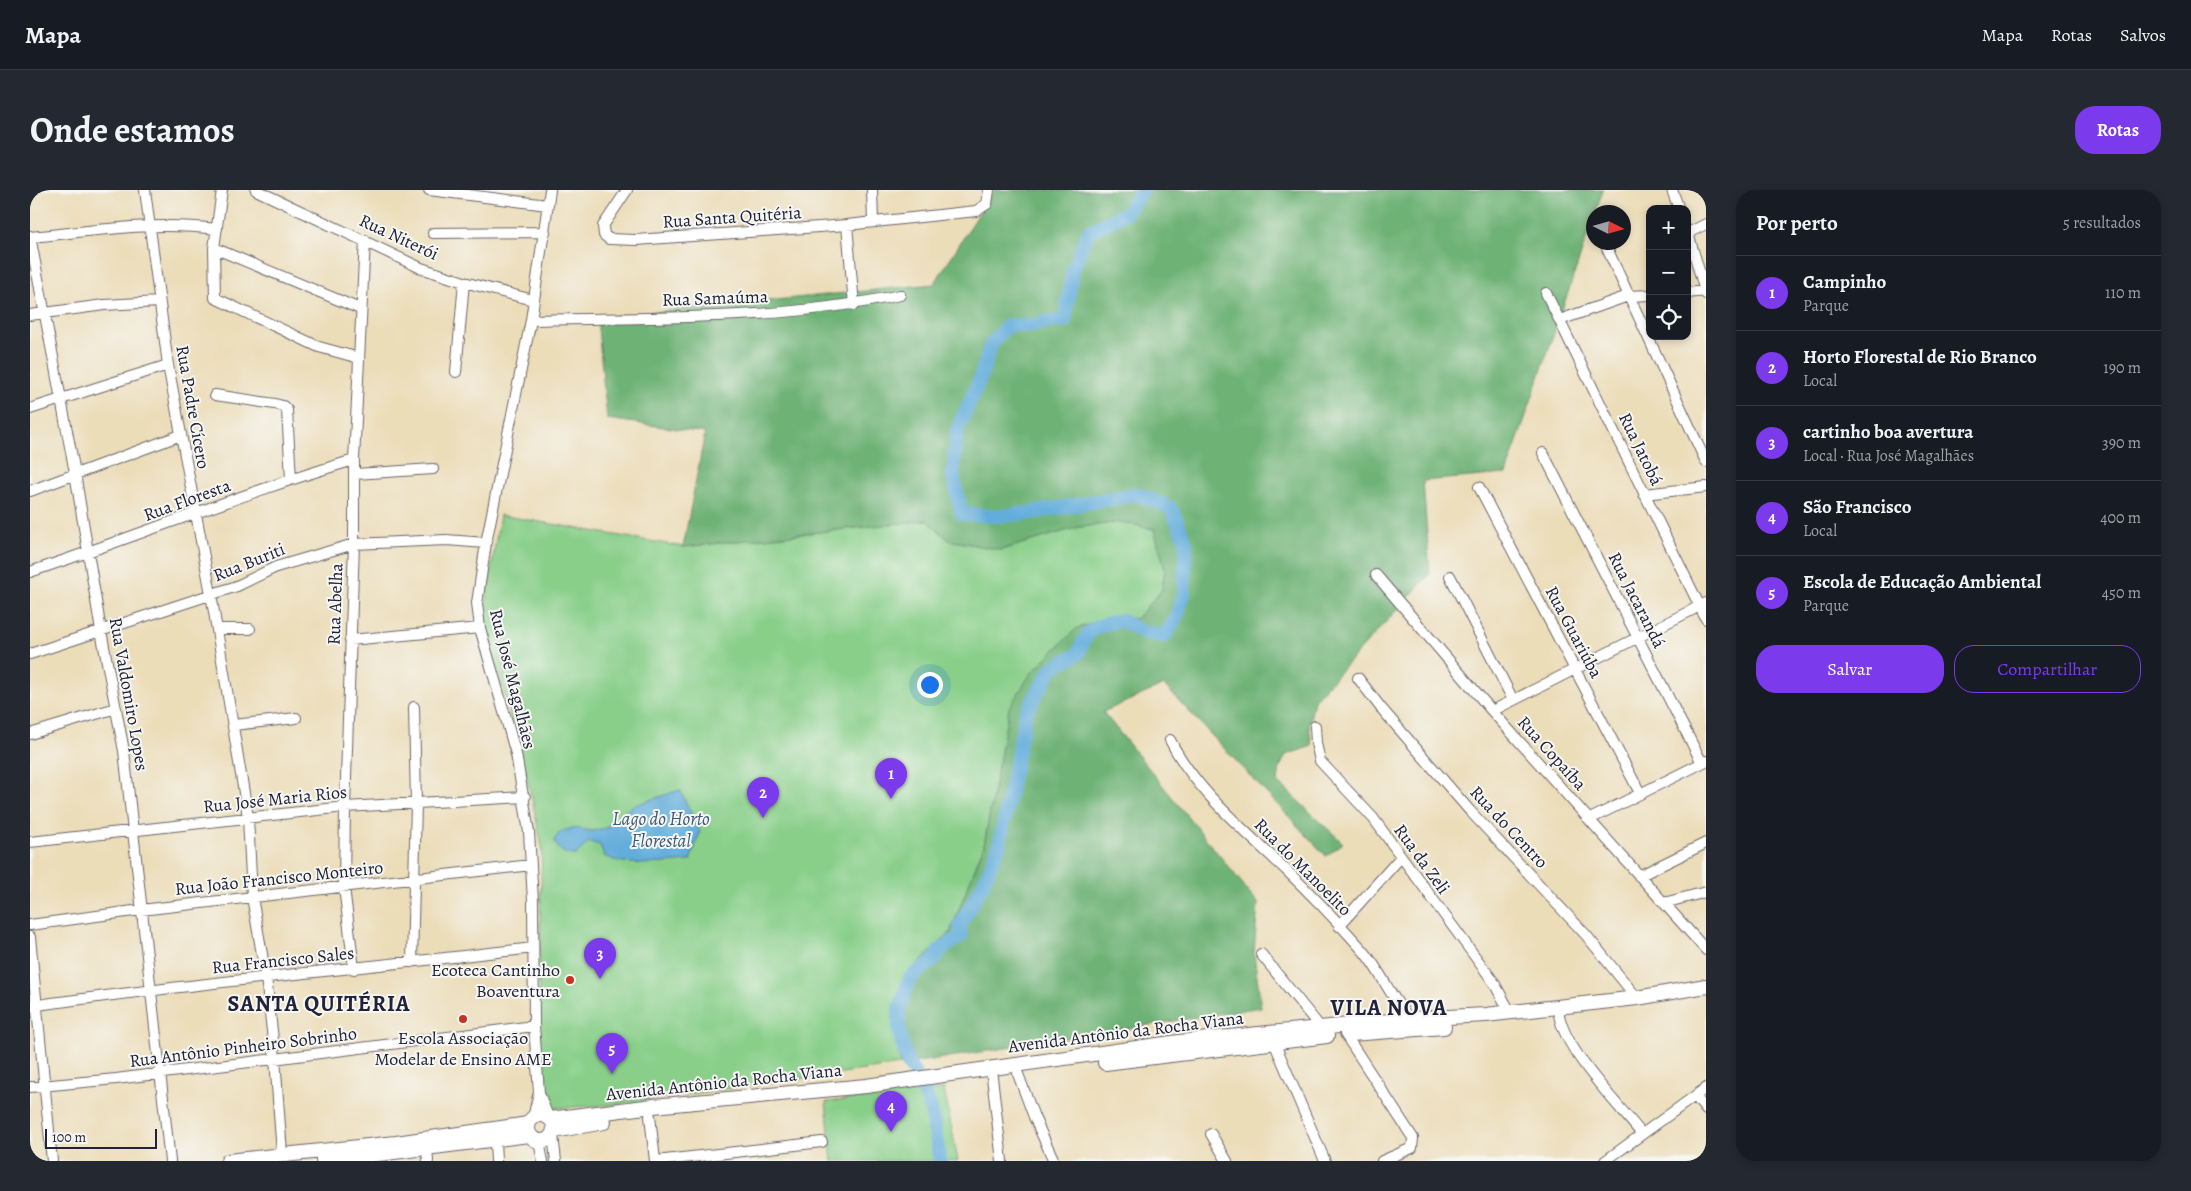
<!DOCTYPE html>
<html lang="pt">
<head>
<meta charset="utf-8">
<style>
	:root { --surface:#171b24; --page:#242831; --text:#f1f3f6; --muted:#9ea1a6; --line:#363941; --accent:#7c3aed }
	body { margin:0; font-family:Alegreya,serif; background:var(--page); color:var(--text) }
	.controls { position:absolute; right:15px; top:15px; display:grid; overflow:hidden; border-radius:10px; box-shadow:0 2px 8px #0003 }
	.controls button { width:45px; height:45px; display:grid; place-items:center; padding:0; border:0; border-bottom:1px solid var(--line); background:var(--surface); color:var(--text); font:25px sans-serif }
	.compass { position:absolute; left:1556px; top:15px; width:45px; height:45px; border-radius:50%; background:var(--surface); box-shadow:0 2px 8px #0003; rotate:95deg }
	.scale { position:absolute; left:15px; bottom:12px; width:112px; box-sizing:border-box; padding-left:5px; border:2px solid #22223b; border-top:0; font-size:14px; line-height:18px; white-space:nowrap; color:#22223b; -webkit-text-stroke:4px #f6f6f2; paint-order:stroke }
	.you { position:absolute; left:899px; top:494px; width:18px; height:18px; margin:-12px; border:4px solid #fff; border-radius:50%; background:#1a73e8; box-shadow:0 0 0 8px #1a73e833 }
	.badge { display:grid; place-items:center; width:32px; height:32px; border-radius:50%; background:var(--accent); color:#fff; font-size:16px; font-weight:700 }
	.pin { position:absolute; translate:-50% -41px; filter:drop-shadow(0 1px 2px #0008) }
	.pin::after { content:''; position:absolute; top:26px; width:18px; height:15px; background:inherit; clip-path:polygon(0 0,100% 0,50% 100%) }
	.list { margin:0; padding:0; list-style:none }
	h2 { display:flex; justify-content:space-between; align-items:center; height:65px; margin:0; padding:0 20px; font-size:21px }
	h2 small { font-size:16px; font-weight:400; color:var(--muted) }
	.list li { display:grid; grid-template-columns:32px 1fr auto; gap:15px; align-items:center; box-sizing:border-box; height:75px; padding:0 20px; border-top:1px solid var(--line) }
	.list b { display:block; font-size:19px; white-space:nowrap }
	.list p { margin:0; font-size:16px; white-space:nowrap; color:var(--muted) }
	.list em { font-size:16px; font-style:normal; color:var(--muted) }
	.actions { display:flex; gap:10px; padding:15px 20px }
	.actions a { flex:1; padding:11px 0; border:1px solid var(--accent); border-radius:20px; text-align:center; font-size:18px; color:var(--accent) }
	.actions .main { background:var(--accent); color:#fff }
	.icon { flex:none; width:28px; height:28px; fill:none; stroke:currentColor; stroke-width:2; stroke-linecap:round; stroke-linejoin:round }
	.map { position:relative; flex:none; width:1676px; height:971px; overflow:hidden; border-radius:20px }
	header { display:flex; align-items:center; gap:30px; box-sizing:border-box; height:70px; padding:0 25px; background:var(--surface); border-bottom:1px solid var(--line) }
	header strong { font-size:24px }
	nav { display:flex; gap:28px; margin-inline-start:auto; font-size:18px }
	.intro { display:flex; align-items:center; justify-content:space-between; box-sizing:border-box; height:120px; padding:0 30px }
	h1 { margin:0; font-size:35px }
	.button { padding:12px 22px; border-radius:20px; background:var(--accent); color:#fff; font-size:18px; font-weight:700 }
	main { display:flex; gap:30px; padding:0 30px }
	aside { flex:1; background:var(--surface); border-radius:20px; box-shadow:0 2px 8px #0003 }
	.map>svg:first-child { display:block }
</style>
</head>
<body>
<header>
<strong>Mapa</strong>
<nav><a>Mapa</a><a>Rotas</a><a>Salvos</a></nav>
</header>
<div class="intro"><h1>Onde estamos</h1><a class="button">Rotas</a></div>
<main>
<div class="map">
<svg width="1676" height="971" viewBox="0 0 1676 971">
	<rect width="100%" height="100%" fill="#f6f6f2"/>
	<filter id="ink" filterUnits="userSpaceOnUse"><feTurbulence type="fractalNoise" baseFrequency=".02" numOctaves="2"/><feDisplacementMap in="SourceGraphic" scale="10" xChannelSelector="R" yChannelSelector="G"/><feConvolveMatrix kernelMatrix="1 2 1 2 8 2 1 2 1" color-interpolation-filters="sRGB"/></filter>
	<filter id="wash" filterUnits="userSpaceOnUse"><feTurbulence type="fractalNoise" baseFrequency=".0096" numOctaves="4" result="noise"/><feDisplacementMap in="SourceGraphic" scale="20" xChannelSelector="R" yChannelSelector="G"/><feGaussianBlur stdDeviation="1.12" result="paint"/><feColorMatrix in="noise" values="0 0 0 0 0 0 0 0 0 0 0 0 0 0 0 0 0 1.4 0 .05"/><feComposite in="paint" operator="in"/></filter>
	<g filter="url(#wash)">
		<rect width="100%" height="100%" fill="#ecddb9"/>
		<path fill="#89cf8a" stroke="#567862" d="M470,325L654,357L897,330L919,350L971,360L1049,337L1091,332L1124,339L1135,378L1132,400L1106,429L1088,425L1047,438L979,518L954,655L920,743L875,786L870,875L581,915L526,918L519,917L513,912L508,817L512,657L500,600L456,437V412Z
			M914,899L928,971H802L796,912Z"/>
		<path fill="#6eb276" stroke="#486a58" d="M964,0H1573L1476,284L1393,291L1400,384L1284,510L1279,535L1282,556L1256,565L1250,577L1248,592L1313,653L1296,666L1134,495L1073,522L1228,713L1224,763L1231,817L870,875L865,819L875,786L920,743L954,655L979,518L1001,483L1047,438L1106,429L1132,400L1135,378L1124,339L1091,332L1049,337L971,360L919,350L897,330L653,357L675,243L577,229L567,128L904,94Z"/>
		<path fill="#64addc" stroke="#43688c" d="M650,600L670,642L660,671C631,673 601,678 574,666L570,655L559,652L545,665C533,664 529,661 524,650L530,642L543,638L562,641L576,638L602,616Z"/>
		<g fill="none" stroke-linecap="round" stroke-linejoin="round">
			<path stroke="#64addc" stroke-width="14" d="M910,971L901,919L893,898L878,873L869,842V820L880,788L905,769L909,761L931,746L930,735L953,694L969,656L996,522L1022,478L1049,463C1056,437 1067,436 1091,430L1112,442L1135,446L1147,426L1154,404L1156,352L1141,318L1108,304L999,323L968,326L932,324L923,286L927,240L950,189L961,154L978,135L1003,136L1015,132L1035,131L1042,82L1058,42L1096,23L1112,0"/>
		</g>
	</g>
	<g filter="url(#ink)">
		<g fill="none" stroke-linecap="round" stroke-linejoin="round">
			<defs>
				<path id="minor" d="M115,0L138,175L181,404L218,627L222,707L236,787L245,868L252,964
					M192,0L184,58L185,108L289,157L329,168
					M226,0L391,78L434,92L503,110
					M399,0L517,15
					M597,0L573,36L574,45L579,49L606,50L817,35L946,21L957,14L959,0
					M842,0L843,32
					M1642,0L1649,19
					M817,35L824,115
					M1657,40L1676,104
					M403,43L515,42
					M1658,43L1676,34
					M0,46L45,283L71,441L94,561L140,971
					M0,47C65,41 121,31 187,39
					M1574,52L1676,272
					M184,58L330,119
					M1516,103L1676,429
					M1657,103L1676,101
					M0,125L74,115L129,112
					M501,130C624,127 750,131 870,105
					M1530,130L1598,106L1620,105
					M426,182L434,92
					M185,205L245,214L253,216L257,220L261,289
					M0,219L138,175
					M1513,263L1672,573
					M325,284L403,279
					M1449,297L1610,603
					M0,301L151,245
					M1614,304L1676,297
					M0,382C108,346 215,302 324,270
					M1346,385L1462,521L1676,760
					M1420,386L1483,510
					M187,439H220
					M320,450L450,438
					M0,464L207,396L246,377L324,354L416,350L456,353
					M1328,488L1351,518L1440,621L1556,745L1607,808
					M1462,521L1676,413
					M204,535L266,528
					M1285,536L1286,553L1290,571L1343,628L1463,791L1480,822
					M0,544L86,518
					M1140,550C1166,601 1213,639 1254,678C1280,703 1306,730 1330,757C1350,778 1360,808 1380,829
					M1560,629L1676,571
					M0,652L315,617L495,607
					M1609,686L1676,653
					M1634,713L1676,702
					M0,735L111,720L501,675
					M1309,736L1370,668
					M0,747L22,971
					M1231,764L1290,837
					M382,772L386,614L384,517
					M324,779L314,697L315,617L324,354V270L335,50
					M0,816C167,792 335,778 503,758
					M1529,825C1536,862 1587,913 1611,943
					M1315,844L1383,948L1382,958L1352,971
					M1244,852L1295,971
					M988,884L1004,927L1024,971
					M962,887L972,971
					M0,897L86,889L504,836
					M509,903L518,927
					M1665,906L1676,920
					M620,926L625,971
					M503,928L509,902L504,836L503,711L499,642L486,564L450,438L447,413L456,353L501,130L520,0
					M1181,944L1197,971
					M523,945L526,971
					M465,950L466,971
					M509,952L513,971
					M397,958L398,971
					M626,971L792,952
					M1575,971L1676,898"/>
				<path id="major" d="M1321,844L1414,837
					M1075,873L1297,846
					M498 938a13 13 0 1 1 26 0a13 13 0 1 1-26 0Z
					M520,929L623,916L836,896L1149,852L1380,829L1456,825L1607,808L1676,796
					M524,941L574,932
					M198,971L366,953L498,934
					M293,971L499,945"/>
			</defs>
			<use href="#minor" stroke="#696367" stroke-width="12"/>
			<use href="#major" stroke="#696367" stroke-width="16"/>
			<use href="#minor" stroke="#fff" stroke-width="10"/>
			<use href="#major" stroke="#fff" stroke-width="14"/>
		</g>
	</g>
	<g fill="#c8321e" stroke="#f6f6f2" stroke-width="2">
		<circle cx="540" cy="790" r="5"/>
		<circle cx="433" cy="829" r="5"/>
	</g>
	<g text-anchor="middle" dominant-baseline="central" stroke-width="4" stroke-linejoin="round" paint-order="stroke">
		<g font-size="18" fill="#22223b" stroke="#f6f6f2">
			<text transform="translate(702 27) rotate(-4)">Rua Santa Quitéria</text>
			<text transform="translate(369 47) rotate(25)">Rua Niterói</text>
			<text transform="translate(685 108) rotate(-2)">Rua Samaúma</text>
			<text transform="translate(163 217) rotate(80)">Rua Padre Cícero</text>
			<text transform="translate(1611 259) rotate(64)">Rua Jatobá</text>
			<text transform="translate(157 310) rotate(-20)">Rua Floresta</text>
			<text transform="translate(219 372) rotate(-22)">Rua Buriti</text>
			<text transform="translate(1607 410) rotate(63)">Rua Jacarandá</text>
			<text transform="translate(305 414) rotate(-88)">Rua Abelha</text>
			<text transform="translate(1544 442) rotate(62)">Rua Guariúba</text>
			<text transform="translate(483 489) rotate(76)">Rua José Magalhães</text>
			<text transform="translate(99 504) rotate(80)">Rua Valdomiro Lopes</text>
			<text transform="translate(1522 563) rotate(48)">Rua Copaíba</text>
			<text transform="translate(245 609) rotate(-6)">Rua José Maria Rios</text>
			<text transform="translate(1479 637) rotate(47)">Rua do Centro</text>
			<text transform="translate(1392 669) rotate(54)">Rua da Zeli</text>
			<text transform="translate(1273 677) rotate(45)">Rua do Manoelito</text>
			<text transform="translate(249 688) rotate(-6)">Rua João Francisco Monteiro</text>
			<text transform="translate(253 770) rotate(-6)">Rua Francisco Sales</text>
			<text transform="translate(1096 842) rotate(-7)">Avenida Antônio da Rocha Viana</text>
			<text transform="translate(213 857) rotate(-7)">Rua Antônio Pinheiro Sobrinho</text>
			<text transform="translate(694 892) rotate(-6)">Avenida Antônio da Rocha Viana</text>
		</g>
		<g font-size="18" fill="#22223b" stroke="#f6f6f2" text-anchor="end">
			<text x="530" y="780">Ecoteca Cantinho<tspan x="530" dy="21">Boaventura</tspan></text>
			<text x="433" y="848" text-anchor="middle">Escola Associação<tspan x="433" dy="21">Modelar de Ensino AME</tspan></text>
		</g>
		<g font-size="19" font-style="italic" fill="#3c5a7b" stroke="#f6f6f2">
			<text x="631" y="629">Lago do Horto<tspan x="631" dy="22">Florestal</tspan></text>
		</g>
		<g font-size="22" font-weight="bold" letter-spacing="1" fill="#22223b" stroke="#f6f6f2">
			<text x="289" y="814">SANTA QUITÉRIA</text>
			<text x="1359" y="818">VILA NOVA</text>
		</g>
	</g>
</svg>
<div class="controls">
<button>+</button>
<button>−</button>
<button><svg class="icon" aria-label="locate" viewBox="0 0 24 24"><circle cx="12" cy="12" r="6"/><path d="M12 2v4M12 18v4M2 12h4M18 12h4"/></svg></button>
</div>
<svg class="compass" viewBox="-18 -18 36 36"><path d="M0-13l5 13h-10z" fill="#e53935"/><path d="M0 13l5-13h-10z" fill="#9ea1a6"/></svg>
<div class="scale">100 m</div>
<div class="you"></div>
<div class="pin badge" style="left:861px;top:609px">1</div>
<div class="pin badge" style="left:733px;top:628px">2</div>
<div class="pin badge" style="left:570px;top:789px">3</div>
<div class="pin badge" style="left:861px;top:942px">4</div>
<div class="pin badge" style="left:582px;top:884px">5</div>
</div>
<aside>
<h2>Por perto<small>5 resultados</small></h2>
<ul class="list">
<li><span class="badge">1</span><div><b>Campinho</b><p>Parque</p></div><em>110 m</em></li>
<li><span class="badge">2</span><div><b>Horto Florestal de Rio Branco</b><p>Local</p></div><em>190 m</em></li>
<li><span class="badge">3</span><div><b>cartinho boa avertura</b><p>Local · Rua José Magalhães</p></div><em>390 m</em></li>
<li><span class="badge">4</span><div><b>São Francisco</b><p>Local</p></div><em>400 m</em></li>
<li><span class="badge">5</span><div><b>Escola de Educação Ambiental</b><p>Parque</p></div><em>450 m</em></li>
</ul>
<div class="actions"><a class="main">Salvar</a><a>Compartilhar</a></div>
</aside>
</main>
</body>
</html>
